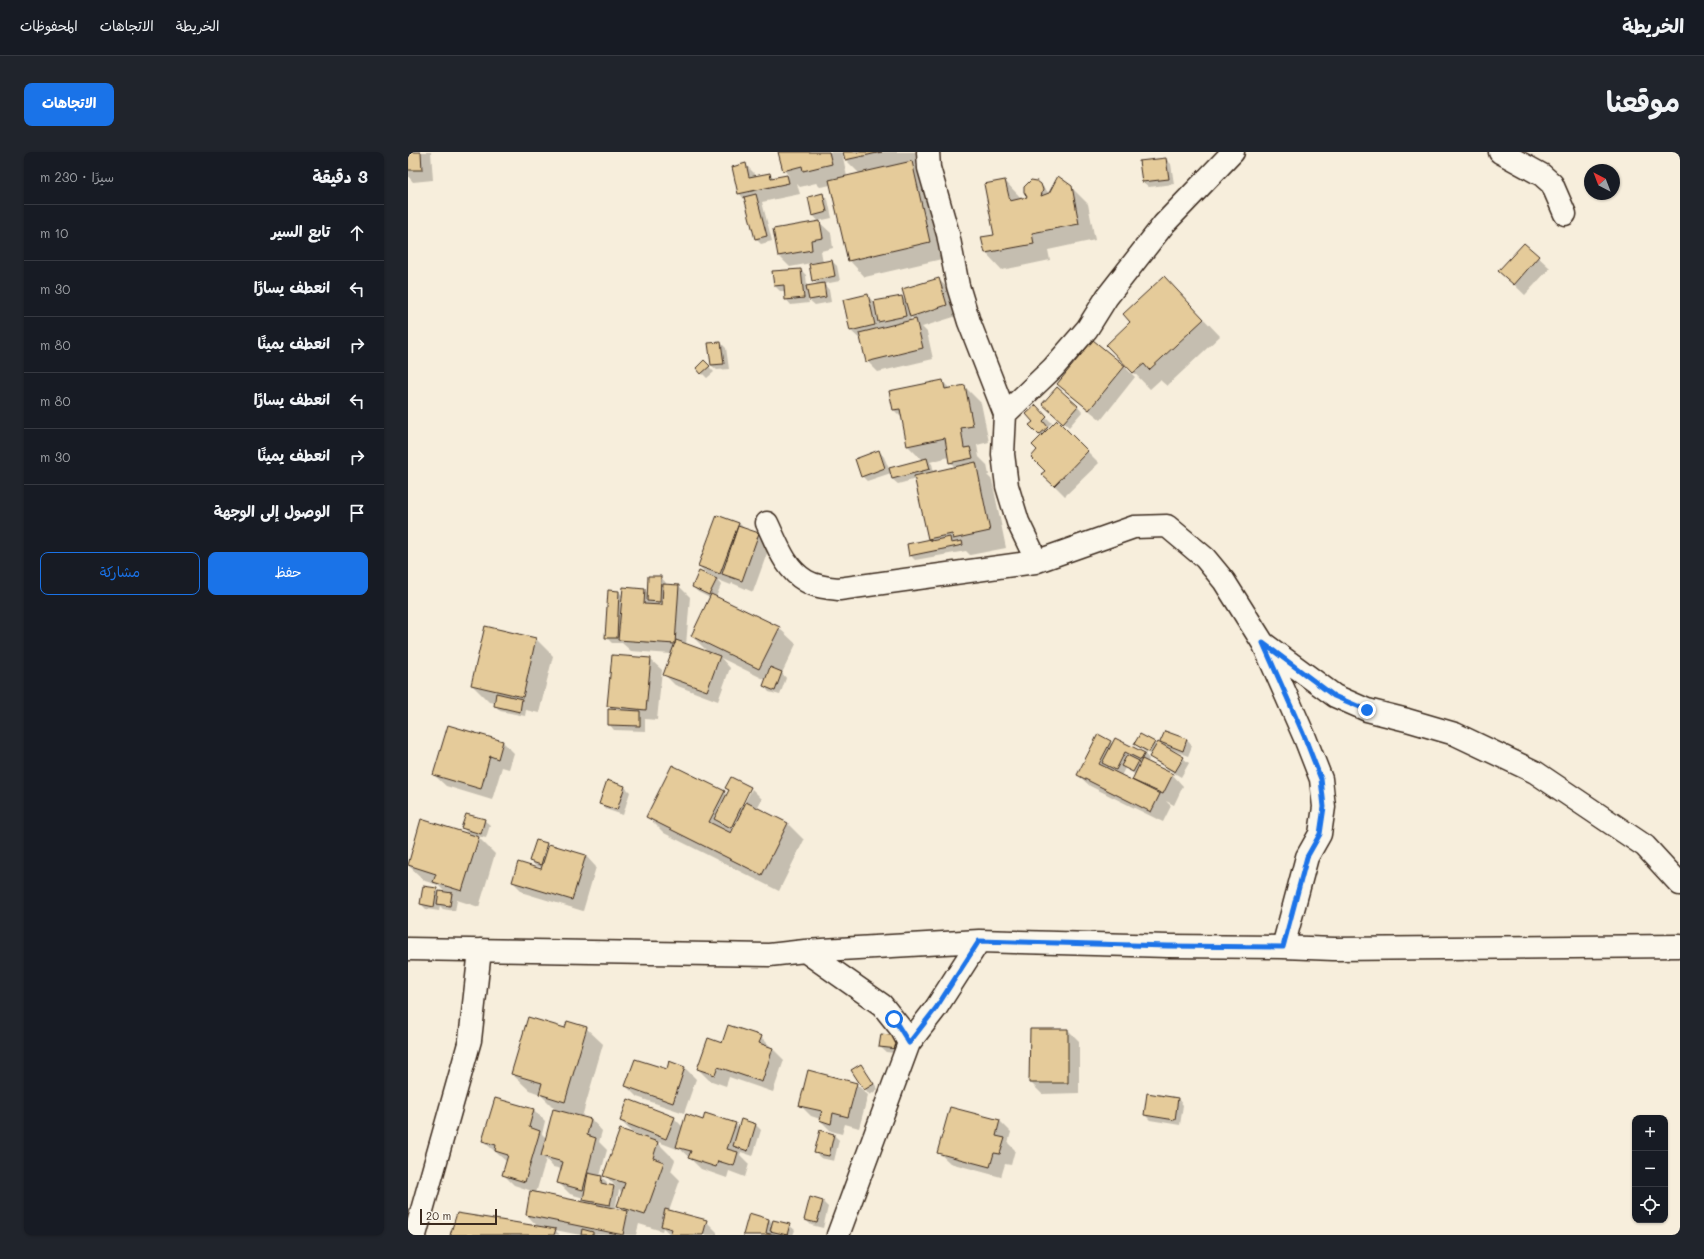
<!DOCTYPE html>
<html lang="ar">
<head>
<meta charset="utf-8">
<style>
	:root { --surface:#171b24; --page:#20242c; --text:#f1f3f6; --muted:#9ea1a6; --line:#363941; --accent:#1a73e8 }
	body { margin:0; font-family:Mali,"Playpen Sans Arabic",sans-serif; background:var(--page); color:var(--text); direction:rtl }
	.controls { position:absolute; right:12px; bottom:12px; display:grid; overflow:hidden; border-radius:8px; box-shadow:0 1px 3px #0004 }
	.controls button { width:36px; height:36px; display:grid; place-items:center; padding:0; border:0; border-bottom:1px solid var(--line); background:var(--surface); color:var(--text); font:20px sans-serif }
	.compass { position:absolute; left:1176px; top:12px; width:36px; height:36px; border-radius:50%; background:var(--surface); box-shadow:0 1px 3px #0004; rotate:318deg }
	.scale { position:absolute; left:12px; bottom:10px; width:77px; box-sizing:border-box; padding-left:4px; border:2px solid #3b2a1e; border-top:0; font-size:11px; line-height:14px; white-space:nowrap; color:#3b2a1e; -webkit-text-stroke:3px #fbf7ec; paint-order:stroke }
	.stop { position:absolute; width:12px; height:12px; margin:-9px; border:3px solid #1a73e8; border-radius:50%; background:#fff }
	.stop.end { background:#1a73e8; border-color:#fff; box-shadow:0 1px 4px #0008 }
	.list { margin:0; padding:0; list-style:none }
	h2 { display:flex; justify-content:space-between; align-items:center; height:52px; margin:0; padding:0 16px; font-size:17px }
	h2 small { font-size:13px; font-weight:400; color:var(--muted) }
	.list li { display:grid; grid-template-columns:26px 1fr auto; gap:12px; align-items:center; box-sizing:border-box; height:56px; padding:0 16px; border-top:1px solid var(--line) }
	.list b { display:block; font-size:15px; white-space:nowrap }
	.list em { font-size:13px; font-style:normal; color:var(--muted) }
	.actions { display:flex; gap:8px; padding:12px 16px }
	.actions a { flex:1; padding:9px 0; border:1px solid var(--accent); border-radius:8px; text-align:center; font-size:14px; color:var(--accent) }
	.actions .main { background:var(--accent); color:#fff }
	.icon { flex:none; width:22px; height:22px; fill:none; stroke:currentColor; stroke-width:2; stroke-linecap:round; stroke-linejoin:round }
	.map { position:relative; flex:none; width:1272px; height:1083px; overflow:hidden; direction:ltr; border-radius:8px }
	header { display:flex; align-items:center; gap:24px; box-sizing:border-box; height:56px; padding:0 20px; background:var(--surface); border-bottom:1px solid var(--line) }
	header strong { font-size:19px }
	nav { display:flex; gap:22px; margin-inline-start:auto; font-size:14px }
	.intro { display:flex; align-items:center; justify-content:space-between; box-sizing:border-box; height:96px; padding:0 24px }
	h1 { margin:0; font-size:28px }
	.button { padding:10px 18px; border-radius:8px; background:var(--accent); color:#fff; font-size:14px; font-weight:700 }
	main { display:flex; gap:24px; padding:0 24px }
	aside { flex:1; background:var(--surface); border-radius:8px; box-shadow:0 1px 3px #0004 }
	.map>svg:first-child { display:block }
</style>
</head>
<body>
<header>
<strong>الخريطة</strong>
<nav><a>الخريطة</a><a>الاتجاهات</a><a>المحفوظات</a></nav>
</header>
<div class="intro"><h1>موقعنا</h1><a class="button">الاتجاهات</a></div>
<main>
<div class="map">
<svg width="1272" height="1083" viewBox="0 0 1272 1083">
	<rect width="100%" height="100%" fill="#f7eedc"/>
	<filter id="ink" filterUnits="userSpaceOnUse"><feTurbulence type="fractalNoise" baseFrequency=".025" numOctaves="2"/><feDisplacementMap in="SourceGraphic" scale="8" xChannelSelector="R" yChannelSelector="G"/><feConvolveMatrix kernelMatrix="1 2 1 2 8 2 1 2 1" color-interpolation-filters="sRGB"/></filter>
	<g filter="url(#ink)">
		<path fill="#0003" fill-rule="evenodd" d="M0,0H23L25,28L5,30L0,24Z
			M371,0H434L439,25L452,22L438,8L436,0H508L511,12L507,13L520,27L538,106L457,125L441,108L423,33L412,35L408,31L392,35L389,32L392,42L354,50L364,89L353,92L348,87L337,48L331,41L338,13L349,24L362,22L366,26L381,24L376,18Z
			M758,7L763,12L766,32L741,35L735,30L733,10Z
			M597,29L614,47L620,45L633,33L642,42L663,35L680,52L687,88L640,98L642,108L594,118L578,101L575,86L587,84Z
			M414,42L420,48L424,66L410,69L423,81L425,96L413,99L415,110L424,109L429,114L432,129L416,132L421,138L423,150L407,153L400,147L401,151L383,153L378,147L377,139H372L367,134L393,118L398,123L399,135L410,133L405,128L408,110L382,115L371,104L411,70L405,63Z
			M1116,92L1142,116L1117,143L1092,119Z
			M530,127L542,138L549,164L514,175L519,180L525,207L470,220L459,209L454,189L443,179L437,149L459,144L466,150L494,145L498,149ZM502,164L507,169L503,170Z
			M772,142L812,184L759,234L752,228L742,237L699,193Z
			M313,191L318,196L321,217L309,218L303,213L301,192Z
			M296,209L306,220L299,226L289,216Z
			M716,214L727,225L693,268L662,243L651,232Z
			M534,229L542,237L556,234L573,251L581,290L569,293L571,305L579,313L581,323H579L584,328L598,396L562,403L558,399L507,408L502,403L522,388L508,327L490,332L484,327L483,321L459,329L454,324L471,299L476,305L481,317L514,308L500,294L495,267L486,258ZM541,305L542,310L548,316L526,320L524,312L522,310Z
			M669,254L674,260L661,275L641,257Z
			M628,255L644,271L639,275L641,277L649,269L691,311L657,344L635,322L638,319L631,298L633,285L623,273L626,270Z
			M331,371L336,376L350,382L362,393L345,440L324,431L323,433L308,427L313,433L308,445L371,476L388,492L374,521L378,526L372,543L361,540L356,534L358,528L313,506L322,516L310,549L267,533L256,522L263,502L223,499L214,491H204L198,485L211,440L215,444L237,438L240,442L241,425H253L258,431V433L271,434L282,445L278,493L302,502L284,484L302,446L290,440L285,435L301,424L291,414Z
			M78,476L128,487L145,504L131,561L118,558L117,564L92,559L87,553V551L81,550L64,533Z
			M242,507L254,518L249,568L237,567V579L206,578L201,572L205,558L200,554Z
			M757,580L779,588L784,594L780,604L762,597V598L775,606L781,611L773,625L748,610L742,605L743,603L733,597L727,592L746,591L749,594L759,596L753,590Z
			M690,583L705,592L736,601L741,607L742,605L739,611L764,622L775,634L766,653L758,649L763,654L755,670L682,634L670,623ZM717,616L728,623L725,630L713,624Z
			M95,590L106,601L101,617L94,615L84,648L38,634L26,623Z
			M323,626L333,657L344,637L354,647L349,656L380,672L396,688L371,739L256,681L239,664L316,640L319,643L321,639L318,636Z
			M200,629L217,635L222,640L215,663L197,657L192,651Z
			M14,668L61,683L55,676L76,668L82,673L78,686L69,684L87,702L71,755L49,748L47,759L35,757L32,754L31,759L18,757L13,752L15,735L29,737L32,740L38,741L30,733L17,729L0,713Z
			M128,689L139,692L141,694L177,703L188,715L175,759L116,741L105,730L135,716L128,714L122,709Z
			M178,876L195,892L174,965L183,967L194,979L191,990L199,998L192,1024L199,1030L198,1033L208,1035L197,1023L235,984L224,980L213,969L266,966L275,975L296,969L298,962L328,972L331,976L334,969L348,973L353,978L345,1004L333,1000L332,1003L341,1012L337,1025L321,1019L319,1026L293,1017L270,995L269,997L248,989L267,1008L263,1019L272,1028L261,1059L298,1069L309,1080V1083H263L255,1076L254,1079L231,1072L228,1083H172L147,1078L152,1083H43L131,1076L119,1063L124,1039L106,1033L95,1022L99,1010L75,989L88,947L126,958L137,969L134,982L139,987L149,959L132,942L121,938L104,922L157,877ZM138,1007L145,1015L154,1017L151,1031L162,1042L176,1046V1048L180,1052L128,1041ZM211,1038L215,1041L210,1054L216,1059L207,1057Z
			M660,878L671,889V941L634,942L622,930Z
			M353,885L376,908L365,940L321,925L318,934L301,928L290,917L315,892Z
			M496,890L495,902L478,900L472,895Z
			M262,911L277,916L288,927L276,961L229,945L218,934L259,919Z
			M453,913L470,937L462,943L457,937Z
			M448,932L460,943L451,976L437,972L434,982L423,979L412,968V967L403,964L392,953Z
			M740,942L770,947L775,953L772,973L742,968L737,963Z
			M592,969L603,980L600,991L607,998L603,1013L597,1012L593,1025L542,1011L530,1000Z
			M413,980L426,983L431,988L426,1009L413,1006L407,1001Z
			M402,1047L415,1050L420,1055L415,1076L403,1073L397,1067Z
			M361,1067L365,1072L381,1073L387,1078L385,1083H336Z"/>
		<path fill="#e5cb9a" stroke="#3b2a1e" d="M0,0H13L14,18H0Z
			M370,0H421L424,12L395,19L394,14L375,19Z
			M435,0H474L437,8Z
			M758,6L761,27L734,30L731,9Z
			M504,9L522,90L440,109L421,28Z
			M338,11L341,25L362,21L363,26L379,23L381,31L330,42L324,15Z
			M650,24L664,34L671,72L624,81L626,92L577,101L573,85L586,83L576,32L597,28L602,49L619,45L616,40V35L623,28L629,29L633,32L635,38L633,44L641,41Z
			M415,41L419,60L404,64L400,45Z
			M348,42L359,84L347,87L336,45Z
			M412,69L415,86L403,88L404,98L370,104L365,77Z
			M1116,91L1131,104L1106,133L1090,119Z
			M424,108L427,124L404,129L401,112Z
			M393,117L396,146L377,148L376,133L366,134L364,119Z
			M756,124L796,167L741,218L736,212L725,221L698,193L722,170L715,162Z
			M531,126L539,153L502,165L494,137Z
			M416,131L418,145L401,148L398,134Z
			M460,142L467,173L442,179L435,148Z
			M494,144L498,164L470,170L466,149Z
			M508,167L515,196L458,210L451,181Z
			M685,188L717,214L681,258L649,232Z
			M313,190L316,212L303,213L300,191Z
			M296,208L302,214L293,222L288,216Z
			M535,228L537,237L557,233L565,274L553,276L556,296L562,295L565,306L541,311L537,286L499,294L492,257L485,258L481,239Z
			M649,235L670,254L655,271L634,252Z
			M628,253L639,265L635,269L640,275L631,283L621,273L625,270L618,262Z
			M649,268L680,299L646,334L633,322L637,319L623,305L629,298L624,293Z
			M471,298L477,316L453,325L447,307Z
			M519,306L522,317L484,327L481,316Z
			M568,310L582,379L545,387L544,382L520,387L506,324Z
			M309,363L331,371L312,422L290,414Z
			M330,374L351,381L334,429L314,422Z
			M542,385L543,391L554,389L555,393L501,404L499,392L523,387V389Z
			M291,419L309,427L301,443L284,435Z
			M240,424H253L252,450L239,449Z
			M255,432L271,433L267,492L210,488L215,435L237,437L236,452L254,453Z
			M200,438L211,439L209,486H197Z
			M303,442L372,475L351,517L283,484Z
			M77,474L128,486L115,545L63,533Z
			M268,488L312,504L299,539L255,523Z
			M204,503L243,506L238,558L199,554Z
			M362,515L374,520L367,539L355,534Z
			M88,541L114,547L112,560L86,554Z
			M200,557L232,559V574L200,573Z
			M40,573L95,589L90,607L82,604L73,637L25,623Z
			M757,579L779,587L775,599L752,590Z
			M690,582L703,589L691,612L752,642L743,660L669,623Z
			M732,582L747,590L741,600L726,592Z
			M707,586L737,601L733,608L717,600L708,618L694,611Z
			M750,590L776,605L767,620L741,605Z
			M719,603L731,609L725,620L713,614Z
			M734,607L765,622L755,642L724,628Z
			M264,613L317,639L301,670L323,681L338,650L380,671L354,723L238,665Z
			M323,625L343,635L323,676L306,667L321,638L317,636Z
			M199,628L217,634L209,658L191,652Z
			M58,662L77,667L73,682L53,676Z
			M13,667L71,685L54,739L25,730L28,722L0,713Z
			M128,688L139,691L133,713L121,709Z
			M141,692L178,703L164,748L104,730L110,710L133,717Z
			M15,734L29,736L26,755L12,752Z
			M31,739L44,741L42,754L29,752Z
			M120,865L157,876L159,869L179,875L157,950L131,942L134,931L103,922Z
			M320,873L354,884L351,891L365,896L354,930L310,915L307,923L289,917L300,886L314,891Z
			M622,877H660V931H621Z
			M473,882L491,884L490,897L471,895Z
			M227,907L259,917L261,909L277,915L265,951L217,934Z
			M453,912L466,932L456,938L443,918Z
			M400,918L449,931L440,965L425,961L423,972L411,968L414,959L391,954Z
			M739,941L770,946L767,968L736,963Z
			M87,946L126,957L121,975L132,979L117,1030L94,1023L100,1003L87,999L88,993L74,989Z
			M220,947L267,965L258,987L212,969Z
			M542,955L592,968L588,984L597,986L592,1002L586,1001L582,1015L529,1001Z
			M145,957L183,967L179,983L188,986L175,1038L149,1031L155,1010L133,1004Z
			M297,961L328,971L319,997L330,1000L326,1014L310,1009L308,1015L280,1006L283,999L268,995L278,962L295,968Z
			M333,967L348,972L340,999L325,994Z
			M212,977L250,990L245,1006L256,1010L237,1063L209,1054L217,1031L195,1024Z
			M412,978L426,982L421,1004L406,1001Z
			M180,1021L194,1024L193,1031L206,1034L202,1053L175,1048Z
			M122,1039L220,1059L215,1083L118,1063Z
			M402,1045L415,1049L409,1071L396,1068Z
			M257,1057L299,1068L295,1083H262L264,1077L253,1074Z
			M49,1061L148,1077L146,1083H42Z
			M341,1061L361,1067L358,1081L367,1083H335Z
			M365,1068L382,1072L379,1083L362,1079Z
			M174,1077L185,1080V1083H173Z"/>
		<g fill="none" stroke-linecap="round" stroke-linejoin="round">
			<defs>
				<path id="minor" d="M520,0L521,16L540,82L550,134L561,170L597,262L595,302L599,334L610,370L623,397L627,410L726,375L759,374L797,406L816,429L855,491L927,544L959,558L999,568L1047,582L1127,620L1237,694L1272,732
					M1092,0L1134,23L1144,32L1157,62
					M597,262L645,216L679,177L699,145L756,72L825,0
					M359,371C369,392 377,417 398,429C408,435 420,436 431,437L627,410
					M856,493L897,586L913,627L916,655L912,682L899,705L875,795
					M0,797L361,803L397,799L571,789L760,794L875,795L926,797L1272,794
					M397,799L474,853L494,878L501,891
					M7,1083L62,888L72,798
					M430,1083L501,891L528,856L571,789"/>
			</defs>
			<use href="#minor" stroke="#3b2a1e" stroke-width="25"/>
			<use href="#minor" stroke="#fbf7ec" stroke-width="22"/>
		</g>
	</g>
	<g fill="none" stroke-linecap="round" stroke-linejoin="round" filter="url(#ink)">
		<path stroke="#1a73e8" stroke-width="5" d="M486,867L501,891L528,856L571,789L760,794L875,795L899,705L912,682L916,655L913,627L897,586L855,491L926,544L959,558"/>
	</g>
</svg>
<div class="controls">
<button>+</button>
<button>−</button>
<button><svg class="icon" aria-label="locate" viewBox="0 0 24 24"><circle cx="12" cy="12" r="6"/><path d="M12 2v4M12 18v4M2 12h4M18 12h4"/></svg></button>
</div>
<svg class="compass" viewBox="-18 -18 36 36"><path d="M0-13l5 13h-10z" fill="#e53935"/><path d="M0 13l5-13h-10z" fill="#9ea1a6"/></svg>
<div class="scale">20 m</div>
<div class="stop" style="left:486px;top:867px"></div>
<div class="stop end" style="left:959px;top:558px"></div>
</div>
<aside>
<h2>3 دقيقة<small>سيرًا · 230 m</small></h2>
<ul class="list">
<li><svg class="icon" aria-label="ahead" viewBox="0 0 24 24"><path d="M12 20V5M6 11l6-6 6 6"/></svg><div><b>تابع السير</b></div><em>10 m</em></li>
<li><svg class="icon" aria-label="left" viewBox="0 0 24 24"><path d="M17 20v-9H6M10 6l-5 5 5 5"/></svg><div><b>انعطف يسارًا</b></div><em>30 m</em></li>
<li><svg class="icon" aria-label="right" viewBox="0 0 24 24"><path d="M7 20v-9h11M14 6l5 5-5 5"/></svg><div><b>انعطف يمينًا</b></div><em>80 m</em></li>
<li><svg class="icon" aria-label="left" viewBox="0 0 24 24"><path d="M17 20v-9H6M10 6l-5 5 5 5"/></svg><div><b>انعطف يسارًا</b></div><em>80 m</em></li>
<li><svg class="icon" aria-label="right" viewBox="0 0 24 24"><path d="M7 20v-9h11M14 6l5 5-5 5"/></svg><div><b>انعطف يمينًا</b></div><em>30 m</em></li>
<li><svg class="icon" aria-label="arrive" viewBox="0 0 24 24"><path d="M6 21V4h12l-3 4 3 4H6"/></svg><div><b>الوصول إلى الوجهة</b></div></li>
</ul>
<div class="actions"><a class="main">حفظ</a><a>مشاركة</a></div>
</aside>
</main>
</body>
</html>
